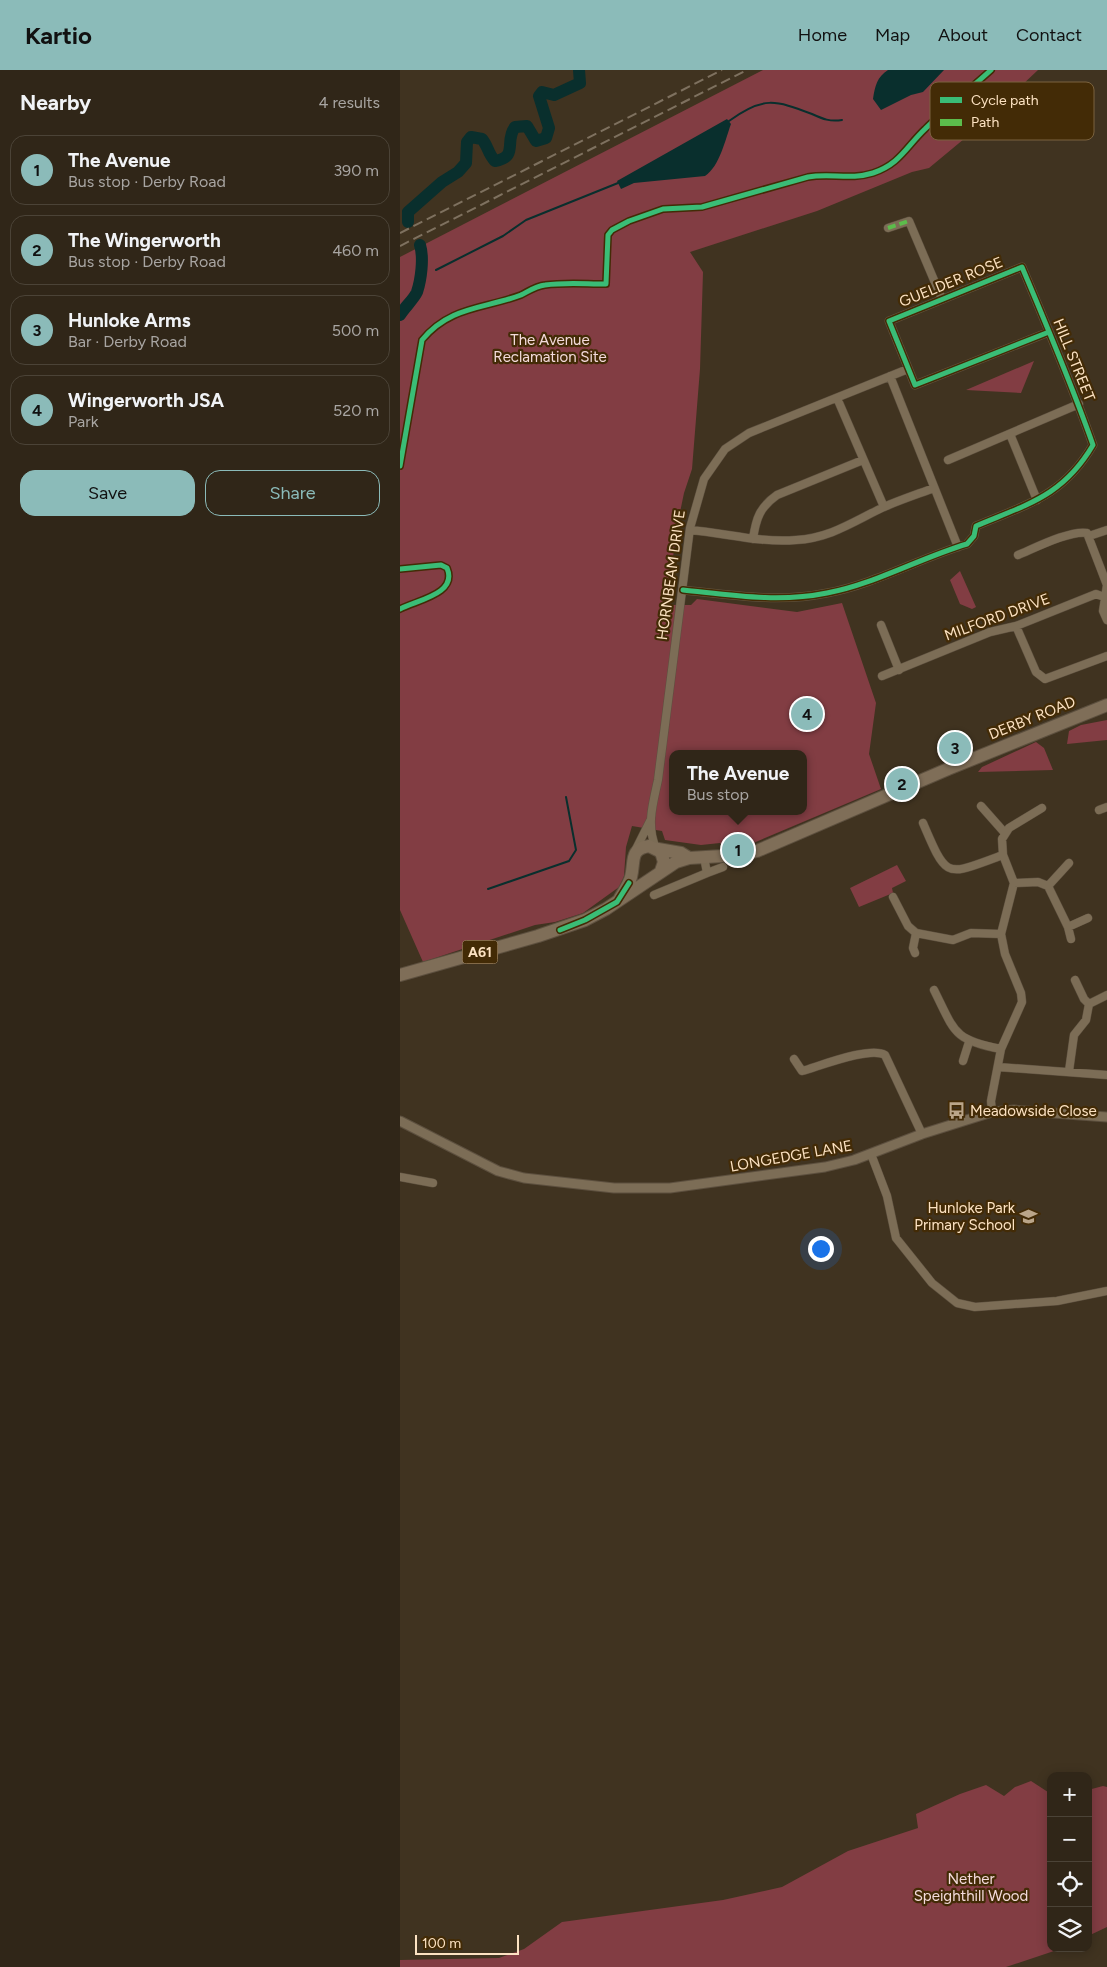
<!DOCTYPE html>
<html lang="en">
<head>
<meta charset="utf-8">
<style>
	:root { --surface:#302618; --page:#3c3225; --text:#f1f3f6; --muted:#a8a5a2; --line:#4b4337; --accent:#8bbbb9 }
	body { margin:0; font-family:Figtree,sans-serif; background:var(--page); color:var(--text) }
	.controls { position:absolute; right:15px; bottom:15px; display:grid; overflow:hidden; border-radius:10px; box-shadow:0 2px 12px #0003 }
	.controls button { width:45px; height:45px; display:grid; place-items:center; padding:0; border:0; border-bottom:1px solid var(--line); background:var(--surface); color:var(--text); font:25px sans-serif }
	.scale { position:absolute; left:15px; bottom:12px; width:104px; box-sizing:border-box; padding-left:5px; border:2px solid #fce2c2; border-top:0; font-size:14px; line-height:18px; white-space:nowrap; color:#fce2c2; -webkit-text-stroke:4px #432b06; paint-order:stroke }
	.you { position:absolute; left:420px; top:1178px; width:18px; height:18px; margin:-12px; border:4px solid #fff; border-radius:50%; background:#1a73e8; box-shadow:0 0 0 8px #1a73e833 }
	.badge { display:grid; place-items:center; width:32px; height:32px; border-radius:50%; background:var(--accent); color:#111; font-size:16px; font-weight:700 }
	.pin { position:absolute; translate:-50% -50%; border:2px solid #fff; box-shadow:0 1px 5px #0006 }
	.popup { position:absolute; left:269px; top:680px; width:138px; height:65px; box-sizing:border-box; display:grid; place-content:center; border-radius:10px; background:var(--surface); filter:drop-shadow(0 1px 4px #0005); font-size:16px; white-space:nowrap; color:var(--muted) }
	.popup b { font-size:19px; color:var(--text) }
	.popup::after { content:''; position:absolute; left:50%; top:100%; margin-left:-10px; border:10px solid transparent; border-top-color:var(--surface) }
	.list { margin:0; padding:0; list-style:none }
	h2 { display:flex; justify-content:space-between; align-items:center; height:65px; margin:0; padding:0 20px; font-size:21px }
	h2 small { font-size:16px; font-weight:400; color:var(--muted) }
	.list li { display:grid; grid-template-columns:32px 1fr auto; gap:15px; align-items:center; box-sizing:border-box; height:70px; margin:0 10px 10px; padding:0 10px; border:1px solid var(--line); border-radius:15px }
	.list b { display:block; font-size:19px; white-space:nowrap }
	.list p { margin:0; font-size:16px; white-space:nowrap; color:var(--muted) }
	.list em { font-size:16px; font-style:normal; color:var(--muted) }
	.actions { display:flex; gap:10px; padding:15px 20px }
	.actions a { flex:1; padding:11px 0; border:1px solid var(--accent); border-radius:15px; text-align:center; font-size:18px; color:var(--accent) }
	.actions .main { background:var(--accent); color:#111 }
	.icon { flex:none; width:28px; height:28px; fill:none; stroke:currentColor; stroke-width:2; stroke-linecap:round; stroke-linejoin:round }
	.map { position:relative; flex:none; width:707px; height:1897px; overflow:hidden }
	header { display:flex; align-items:center; gap:30px; box-sizing:border-box; height:70px; padding:0 25px; background:var(--accent); color:#111 }
	header strong { font-size:24px }
	nav { display:flex; gap:28px; margin-inline-start:auto; font-size:18px }
	main { display:flex }
	aside { flex:1; background:var(--surface) }
	.map>svg:first-child { display:block }
</style>
</head>
<body>
<header>
<strong>Kartio</strong>
<nav><a>Home</a><a>Map</a><a>About</a><a>Contact</a></nav>
</header>
<main>
<aside>
<h2>Nearby<small>4 results</small></h2>
<ul class="list">
<li><span class="badge">1</span><div><b>The Avenue</b><p>Bus stop · Derby Road</p></div><em>390 m</em></li>
<li><span class="badge">2</span><div><b>The Wingerworth</b><p>Bus stop · Derby Road</p></div><em>460 m</em></li>
<li><span class="badge">3</span><div><b>Hunloke Arms</b><p>Bar · Derby Road</p></div><em>500 m</em></li>
<li><span class="badge">4</span><div><b>Wingerworth JSA</b><p>Park</p></div><em>520 m</em></li>
</ul>
<div class="actions"><a class="main">Save</a><a>Share</a></div>
</aside>
<div class="map">
<svg width="707" height="1897" viewBox="0 0 707 1897">
	<rect width="100%" height="100%" fill="#403320"/>
	<path fill="#823d43" fill-rule="evenodd" d="M363,0H638L570,64L529,98L512,102L417,141L290,182L303,202L300,299L292,399L284,423L278,452L273,487L270,535H291L297,529L397,542L442,533L476,633L469,684L481,719L351,774L322,776L320,773L301,775L265,770L262,761L232,756L226,777L224,806L219,817L183,843L155,852L135,855L23,892L0,840V187ZM273,684H403V741H273Z
		M634,291L621,323L566,320Z
		M560,501L576,537L572,539L560,534L550,510Z
		M707,650V670L667,674L669,661L681,655Z
		M636,672L644,678L653,700L578,702L582,697Z
		M497,795L506,811L492,818L493,823L459,837L450,818Z
		M631,1711L651,1724V1878H663L606,1897H0V1890L99,1888L124,1879L162,1852L323,1830L382,1817L448,1781L518,1758L516,1744L560,1724L586,1715L604,1726L615,1717Z
		M703,1716L707,1717V1857L688,1866V1720Z"/>
	<path fill="#092f2d" d="M488,0H544L523,22L511,25L481,40L473,29C475,16 477,7 488,0Z
		M327,49L331,54C325,70 320,96 305,106L234,113L221,119L217,111Z"/>
	<g fill="none" stroke-linecap="round" stroke-linejoin="round">
		<path stroke="#092f2d" stroke-width="2" d="M329,51C363,26 375,30 412,44C423,49 430,52 442,50
			M36,200L103,166L126,150L218,113
			M88,819L169,791L176,780L166,727"/>
		<path stroke="#092f2d" stroke-width="12" d="M8,152V142L42,112L58,102L66,93L67,72L71,67L82,69C88,76 88,84 95,91C119,87 104,71 115,57L127,56L136,71L146,68L149,58L139,26L142,22L154,25L180,13L179,0
			M0,245C4,238 14,229 17,222C21,210 24,188 20,175"/>
		<defs>
			<path id="minor" d="M488,158L509,151L542,229
				M490,306L558,477
				M437,328L484,437
				M610,364L637,430
				M548,390L679,334
				M290,460C326,463 360,473 396,470C431,468 454,451 484,437C500,430 518,424 534,418
				M689,466L707,460
				M353,469C356,448 360,437 377,425L463,390
				M618,485C635,478 670,460 687,463L707,515L703,541L707,550
				M283,520C331,525 378,533 427,523C475,514 520,488 567,474L574,466L576,456C628,434 663,426 693,375C672,315 647,256 622,197L489,251L515,315L649,262
				M481,555L499,600
				M616,556L636,602L645,609L707,586
				M482,606L590,562L616,556L696,524L707,528
				M581,736L604,762
				M699,740L707,737
				M523,753C548,812 546,805 603,785
				M256,778C246,756 253,733 258,710L290,458L304,409L325,379L349,363L508,299
				M235,781L250,751
				M669,793L648,816L668,857L688,848
				M307,803L323,797
				M614,813L638,812L648,816
				M254,825L307,803L304,787
				M493,827L508,856L516,863L513,878L515,883
				M668,857L671,869
				M516,863L553,870L571,863L601,864
				M675,910L684,929L689,934
				M534,920C555,962 553,970 601,979
				M394,989L402,1001C420,996 470,976 485,985L522,1064
				M563,991L569,972
				M598,997L707,1005
				M669,1001L674,965L686,950L689,934L707,925
				M592,1042L591,1031L601,979L622,932L621,923L605,884L601,864L614,813L603,785L602,769L609,758L642,738
				M471,1084L487,1126L496,1168L532,1213L557,1233L575,1237L657,1231L707,1221
				M0,1107L33,1113"/>
			<path id="tertiary" d="M0,1051L98,1101L124,1108L214,1118H270L425,1097L454,1090L522,1064L592,1042L614,1040L707,1047"/>
			<path id="trunk" d="M258,779L281,783L289,788
				M220,828C224,821 229,814 231,807C235,792 229,779 249,776L261,782L264,792L261,801
				M0,905L138,866L185,850L206,839L276,792L289,788L340,785L357,781L548,699L707,635"/>
		</defs>
		<use href="#minor" stroke="#5d503f" stroke-width="9"/>
		<use href="#tertiary" stroke="#5d503f" stroke-width="11"/>
		<use href="#trunk" stroke="#5d503f" stroke-width="14"/>
		<use href="#minor" stroke="#7c6d56" stroke-width="8"/>
		<use href="#tertiary" stroke="#7c6d56" stroke-width="9"/>
		<use href="#trunk" stroke="#7f6e58" stroke-width="12"/>
		<path stroke="#7e715f" stroke-width="2" stroke-dasharray="10 5" stroke-linecap="butt" d="M0,163L322,0
			M0,176L347,0"/>
		<path stroke="#5cbc4b" stroke-width="4" stroke-dasharray="8 4" stroke-linecap="butt" d="M488,158L509,151"/>
		<defs>
			<path id="cycleway" d="M0,396L22,270C50,236 84,239 121,225C129,221 136,216 145,215C165,212 185,214 206,214L208,165L212,160L229,151L263,139L302,137L408,107C430,103 451,110 473,103C500,94 506,77 525,59C546,38 569,20 591,0
				M0,499L41,495L47,498C58,524 17,530 0,539
				M283,520C331,525 378,533 427,523C475,514 520,488 567,474L574,466L576,456C628,434 663,426 693,375C672,315 647,256 622,197L489,251L515,315L649,262
				M160,860L185,850L217,832L229,813"/>
		</defs>
		<use href="#cycleway" stroke="#432b06" stroke-width="8"/>
		<use href="#cycleway" stroke="#3abd76" stroke-width="5"/>
	</g>
	<defs>
		<symbol id="bus-bare" viewBox="-9 -9 18 18"><path d="M-5-6H5V4H4V6H2V4H-2V6H-4V4H-5ZM-3.5-4V0h7V-4ZM-3.5 1.2v1.5H-2V1.2ZM2 1.2v1.5H3.5V1.2Z" fill="#baa589" stroke="#432b06" stroke-width="2.5" paint-order="stroke"/></symbol>
		<symbol id="school-bare" viewBox="-9 -9 18 18"><path d="M0-5L7-2L0 1L-7-2ZM-4 1L0 2.5L4 1V4Q0 6-4 4Z" fill="#baa589" stroke="#432b06" stroke-width="2.5" paint-order="stroke"/></symbol>
	</defs>
	<g fill-rule="evenodd">
		<use href="#bus-bare" x="544" y="1028" width="25" height="25"/>
		<use href="#school-bare" x="616" y="1134" width="25" height="25"/>
	</g>
	<g text-anchor="middle" dominant-baseline="central" stroke-width="4.5" stroke-linejoin="round" paint-order="stroke">
		<rect fill="#432b06" stroke="#c4ab8a" stroke-width="1" x="62.5" y="870.5" width="35" height="23" rx="4"/>
		<g font-size="14" font-weight="bold" fill="#fce2c2">
			<text x="80" y="882">A61</text>
		</g>
		<g font-size="15" fill="#fce2c2" stroke="#432b06">
			<text transform="translate(551 212) rotate(-22)">GUELDER ROSE</text>
			<text transform="translate(674 290) rotate(68)">HILL STREET</text>
			<text transform="translate(271 505) rotate(-82)">HORNBEAM DRIVE</text>
			<text transform="translate(597 547) rotate(-20)">MILFORD DRIVE</text>
			<text transform="translate(632 648) rotate(-22)">DERBY ROAD</text>
			<text transform="translate(391 1086) rotate(-10)">LONGEDGE LANE</text>
		</g>
		<g font-size="15" fill="#f4dbdc" stroke="#432b06">
			<text x="150" y="270">The Avenue<tspan x="150" dy="17">Reclamation Site</tspan></text>
			<text x="571" y="1809">Nether<tspan x="571" dy="17">Speighthill Wood</tspan></text>
		</g>
		<g font-size="15" fill="#fce2c2" stroke="#432b06" text-anchor="start">
			<text x="570" y="1041">Meadowside Close</text>
			<text x="615" y="1138" text-anchor="end">Hunloke Park<tspan x="615" dy="17">Primary School</tspan></text>
		</g>
	</g>
	<rect x="530" y="12" width="164" height="58" rx="8" fill="#432b06" stroke="#7a623e" stroke-width="1"/>
	<rect x="540" y="27" width="22" height="6" fill="#3abd76"/>
	<rect x="540" y="49" width="22" height="7" fill="#5cbc4b"/>
	<g font-size="14" fill="#fce2c2">
		<text x="571" y="35">Cycle path</text>
		<text x="571" y="57">Path</text>
	</g>
</svg>
<div class="controls">
<button>+</button>
<button>−</button>
<button><svg class="icon" aria-label="locate" viewBox="0 0 24 24"><circle cx="12" cy="12" r="6"/><path d="M12 2v4M12 18v4M2 12h4M18 12h4"/></svg></button>
<button><svg class="icon" aria-label="layers" viewBox="0 0 24 24"><path d="M12 4l9 5-9 5-9-5zM3 14l9 5 9-5"/></svg></button>
</div>
<div class="scale">100 m</div>
<div class="you"></div>
<div class="pin badge" style="left:338px;top:780px">1</div>
<div class="popup"><b>The Avenue</b>Bus stop</div>
<div class="pin badge" style="left:502px;top:714px">2</div>
<div class="pin badge" style="left:555px;top:678px">3</div>
<div class="pin badge" style="left:407px;top:644px">4</div>
</div>
</main>
</body>
</html>
